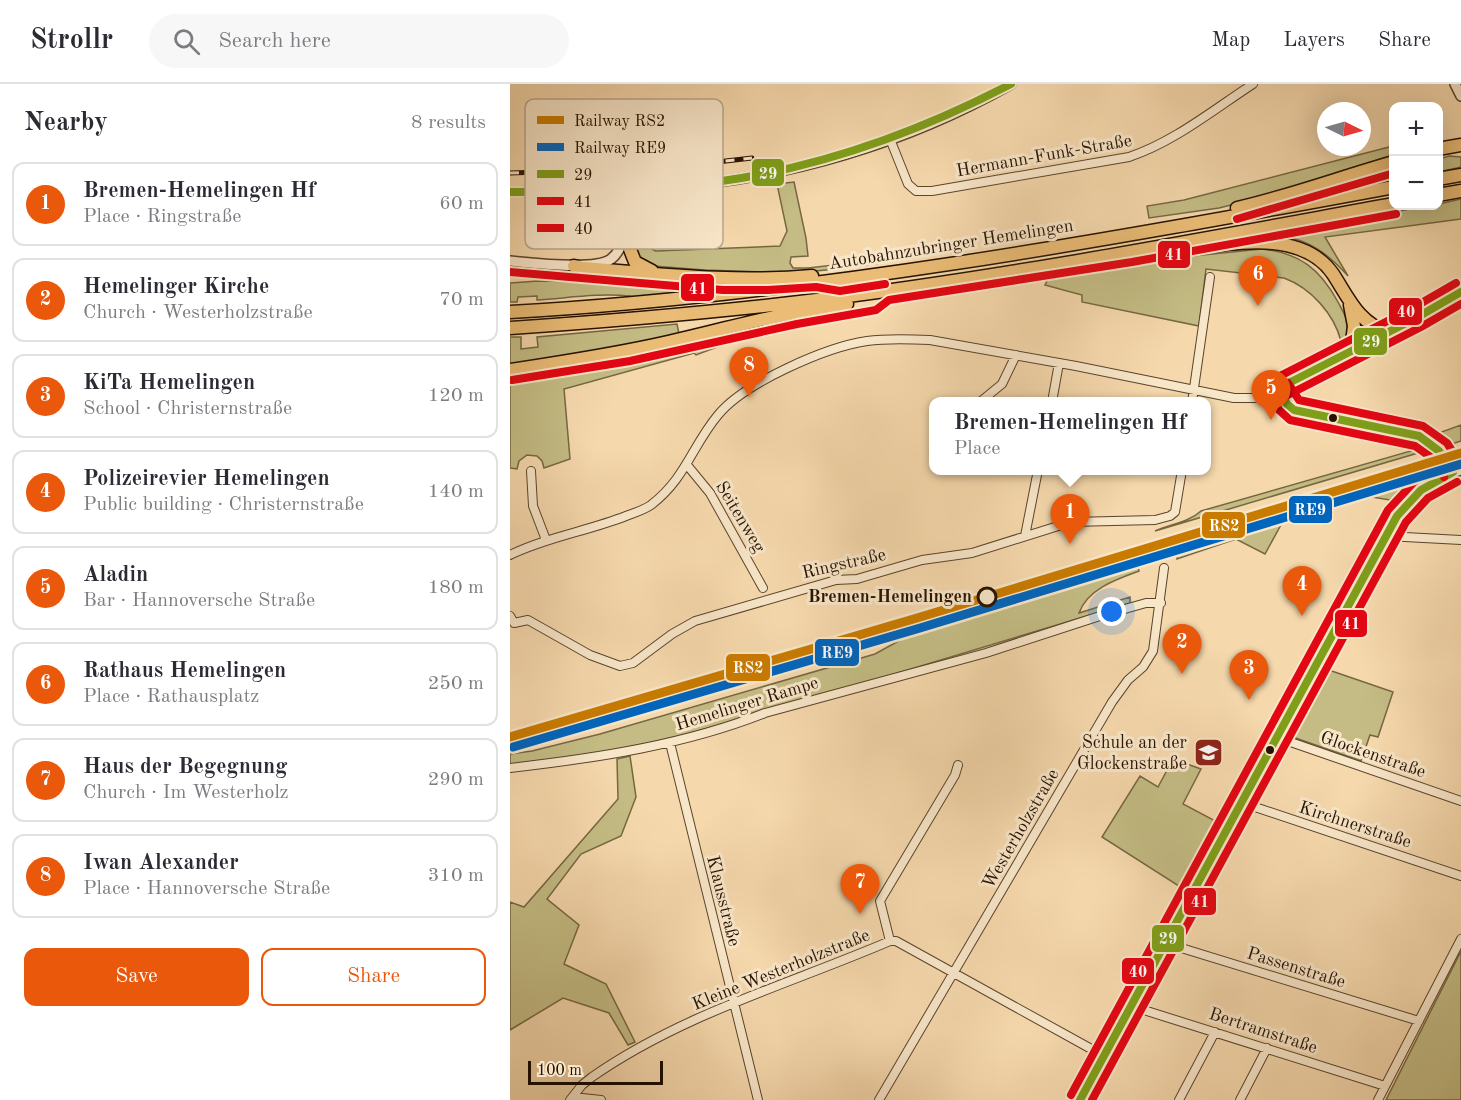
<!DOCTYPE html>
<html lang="en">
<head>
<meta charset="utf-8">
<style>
	:root { --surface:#fff; --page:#f7f7f7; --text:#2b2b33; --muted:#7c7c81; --line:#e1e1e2; --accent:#ea580c }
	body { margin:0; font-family:"Old Standard TT",serif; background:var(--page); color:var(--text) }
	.controls { position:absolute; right:18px; top:18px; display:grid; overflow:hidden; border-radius:12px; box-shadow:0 6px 24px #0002 }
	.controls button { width:54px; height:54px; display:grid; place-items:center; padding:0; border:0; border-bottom:2px solid var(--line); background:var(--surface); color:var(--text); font:30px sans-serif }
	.compass { position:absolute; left:807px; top:18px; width:54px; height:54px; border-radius:50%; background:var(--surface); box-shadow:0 6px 24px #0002; rotate:95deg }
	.scale { position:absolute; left:18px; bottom:15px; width:135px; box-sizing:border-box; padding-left:6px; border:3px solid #271200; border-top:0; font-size:16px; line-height:21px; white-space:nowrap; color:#271200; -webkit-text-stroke:4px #f8e6c9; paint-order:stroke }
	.you { position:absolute; left:602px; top:528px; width:21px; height:21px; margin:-15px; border:4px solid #fff; border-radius:50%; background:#1a73e8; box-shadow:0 0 0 9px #1a73e833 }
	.badge { display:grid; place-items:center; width:39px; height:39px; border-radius:50%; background:var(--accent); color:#fff; font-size:20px; font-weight:700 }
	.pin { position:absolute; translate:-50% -50px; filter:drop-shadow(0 2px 3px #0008) }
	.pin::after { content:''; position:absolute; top:32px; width:21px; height:18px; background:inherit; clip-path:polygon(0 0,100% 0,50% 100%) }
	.popup { position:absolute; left:419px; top:313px; width:282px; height:78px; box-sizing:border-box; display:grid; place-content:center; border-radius:12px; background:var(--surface); filter:drop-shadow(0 2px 4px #0005); font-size:20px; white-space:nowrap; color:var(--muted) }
	.popup b { font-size:22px; color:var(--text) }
	.popup::after { content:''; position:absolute; left:50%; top:100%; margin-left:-12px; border:12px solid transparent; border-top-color:var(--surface) }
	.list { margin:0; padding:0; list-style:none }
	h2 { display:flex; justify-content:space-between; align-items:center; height:78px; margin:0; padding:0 24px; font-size:26px }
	h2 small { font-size:20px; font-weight:400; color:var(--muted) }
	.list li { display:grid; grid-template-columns:39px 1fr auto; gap:18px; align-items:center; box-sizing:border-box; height:84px; margin:0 12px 12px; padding:0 12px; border:2px solid var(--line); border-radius:12px }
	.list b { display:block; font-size:22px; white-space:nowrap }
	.list p { margin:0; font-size:20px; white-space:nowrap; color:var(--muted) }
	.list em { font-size:20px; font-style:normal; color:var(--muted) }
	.actions { display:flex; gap:12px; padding:18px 24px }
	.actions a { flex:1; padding:14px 0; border:2px solid var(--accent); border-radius:12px; text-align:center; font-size:21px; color:var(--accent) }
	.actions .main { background:var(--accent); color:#fff }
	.icon { flex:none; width:33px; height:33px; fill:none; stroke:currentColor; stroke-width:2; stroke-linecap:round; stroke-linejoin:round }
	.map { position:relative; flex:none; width:951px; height:1016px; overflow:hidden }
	header { display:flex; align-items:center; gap:36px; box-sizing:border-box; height:84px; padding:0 30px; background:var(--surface); border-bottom:2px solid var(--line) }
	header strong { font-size:28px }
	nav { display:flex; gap:33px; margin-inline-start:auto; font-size:21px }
	.search { width:420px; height:54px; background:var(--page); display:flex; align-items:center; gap:15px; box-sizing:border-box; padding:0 21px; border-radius:33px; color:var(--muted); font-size:22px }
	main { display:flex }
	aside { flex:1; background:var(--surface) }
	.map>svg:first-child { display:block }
</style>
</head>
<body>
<header>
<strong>Strollr</strong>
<div class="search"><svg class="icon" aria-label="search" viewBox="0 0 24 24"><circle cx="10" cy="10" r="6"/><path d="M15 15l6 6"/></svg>Search here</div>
<nav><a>Map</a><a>Layers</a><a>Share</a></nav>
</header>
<main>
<aside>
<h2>Nearby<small>8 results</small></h2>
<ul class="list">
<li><span class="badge">1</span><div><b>Bremen-Hemelingen Hf</b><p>Place · Ringstraße</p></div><em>60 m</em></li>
<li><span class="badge">2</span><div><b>Hemelinger Kirche</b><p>Church · Westerholzstraße</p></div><em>70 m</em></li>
<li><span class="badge">3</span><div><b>KiTa Hemelingen</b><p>School · Christernstraße</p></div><em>120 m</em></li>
<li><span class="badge">4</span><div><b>Polizeirevier Hemelingen</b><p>Public building · Christernstraße</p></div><em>140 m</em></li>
<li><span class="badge">5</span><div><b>Aladin</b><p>Bar · Hannoversche Straße</p></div><em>180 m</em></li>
<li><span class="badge">6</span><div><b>Rathaus Hemelingen</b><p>Place · Rathausplatz</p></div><em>250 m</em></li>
<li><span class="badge">7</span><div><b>Haus der Begegnung</b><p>Church · Im Westerholz</p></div><em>290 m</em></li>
<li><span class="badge">8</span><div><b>Iwan Alexander</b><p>Place · Hannoversche Straße</p></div><em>310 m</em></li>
</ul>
<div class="actions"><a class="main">Save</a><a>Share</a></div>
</aside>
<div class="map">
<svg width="951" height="1016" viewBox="0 0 951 1016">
	<rect width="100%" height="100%" fill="#f5d8ac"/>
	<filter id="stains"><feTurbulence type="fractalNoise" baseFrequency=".00333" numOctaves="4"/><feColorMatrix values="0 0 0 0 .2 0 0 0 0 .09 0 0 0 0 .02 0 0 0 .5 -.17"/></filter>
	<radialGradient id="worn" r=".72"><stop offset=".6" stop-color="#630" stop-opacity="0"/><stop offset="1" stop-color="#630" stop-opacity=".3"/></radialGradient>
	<path fill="#c4bc84" stroke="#766742" stroke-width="1.5" d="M883,62V71L737,117L709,124L639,134L637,122L674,116Z
		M939,72L951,73V83L929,88V75Z
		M883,87V96L797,113V111Z
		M284,98L296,154L298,172L281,173L280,179L283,184H298L402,172L403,174L338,184L284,189L195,186L143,182L127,173L120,152V140L126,144C130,157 133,162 146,167L270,162L277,147L267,100Z
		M951,115V135L815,153L838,192C819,171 800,156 772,152L771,148L917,122H928L929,120Z
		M752,165C790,169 810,185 828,218C836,233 839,237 837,253L831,257C824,230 801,204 774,194L696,185L689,242L572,218V211L535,201L538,195L653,175Z
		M135,192L261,199L114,215L119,212C89,209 58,214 27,216V212L8,213L7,218H0V199L28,197L134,199Z
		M167,240L169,250L68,271L0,281V253H11V265L28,263L27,253Z
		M225,249L226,256L186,271L184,269L54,305L60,375L34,384L32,377L27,372L17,371L9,377L7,385L0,384V296C76,287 150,267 225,249Z
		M951,341V357L939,361L926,350Z
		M903,359L918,366L645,447C661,440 679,438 691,427L901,367Z
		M924,381L920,388L899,402L886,417L862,413L840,416L772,439L755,470L726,455L667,475L668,465L781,430Z
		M627,478L629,487C607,495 577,505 569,529L620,513V519L308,613L160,655L72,672L0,682V670L22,667L90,650L365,570L394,554L554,505L593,492Z
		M813,584L883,608L868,653L860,651L851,677L777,651Z
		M120,672L126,713L111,752L71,770L37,815L69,841L54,880L96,900L125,958L118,961L99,929L53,914L0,946V818L14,823L108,715L107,675Z
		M663,675L691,685L673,720L711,740L675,806L592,753L630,692L648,703Z
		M951,867V1016H876Z"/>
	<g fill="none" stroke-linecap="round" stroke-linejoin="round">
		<defs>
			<path id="minor" d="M380,55L398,100L406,107H422L619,73C664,58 703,26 743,0
				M470,318L492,300L506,271
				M542,318L549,279
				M682,318L700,193
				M177,381L200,409L253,504
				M21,387L23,422L36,456
				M515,452L528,386
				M876,452L951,456
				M0,471C37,453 78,447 116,432C124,429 134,426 141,421C176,394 182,362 208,331C234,299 316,263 357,257C378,254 399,255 420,256L566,282L724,314H745L769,304
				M0,532L4,539L18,536L80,571L110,582L123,579L162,550L185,537L326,496L347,495L412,476L462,469L561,438L645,436L660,432L665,428L672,386
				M766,653L951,717
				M160,659L248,1016
				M0,684C87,674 174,661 255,629L476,569L590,532L636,519H651
				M730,718L951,792
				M380,857L370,817L445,691L448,681
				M655,859L909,937
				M621,922L875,1002
				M63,1013L91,1016
				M60,1016L72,1001L82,993C172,930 280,900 380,857H386L594,972
				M369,1016L602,618L618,596L633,583L643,567L654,484
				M669,1016L705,948
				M730,1016L757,964
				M868,1016L951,855"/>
			<path id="tertiary" d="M945,0L951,12
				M0,108C53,107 106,107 159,103C278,94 397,59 501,0
				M0,177C21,179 85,187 101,175C108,170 112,160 114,152C116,137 113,120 112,105
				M878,248L769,304L777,320L784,326L909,352C926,360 935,371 943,388
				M570,1016L887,432C904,408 922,394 951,386"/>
			<path id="primary" d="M878,248L951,208"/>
			<path id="trunk" d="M928,65L951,61
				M928,95L951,91
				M928,111L951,107
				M727,124C780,112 831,93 884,78
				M114,150L125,178L142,187
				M677,166C722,158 793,146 823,190C838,213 849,240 878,248
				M64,182L72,184C150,190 224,199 302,192
				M840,221L844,242L841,266
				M0,228C298,211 591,157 884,103
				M0,244C102,237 205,228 307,216C500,192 692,155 884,120
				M0,286C53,278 106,270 158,258C218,244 276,228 337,220"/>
		</defs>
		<use href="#minor" stroke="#5a442b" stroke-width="10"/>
		<use href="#tertiary" stroke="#5a442b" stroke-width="12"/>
		<use href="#primary" stroke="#271200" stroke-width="15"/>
		<use href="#trunk" stroke="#271200" stroke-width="15"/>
		<use href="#minor" stroke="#f8e6c9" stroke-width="8"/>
		<use href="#tertiary" stroke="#f8e6c9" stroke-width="9"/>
		<use href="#primary" stroke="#eabc76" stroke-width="12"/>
		<use href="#trunk" stroke="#eabc76" stroke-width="12"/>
		<defs>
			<path id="rail" d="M0,89L155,84L242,74"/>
		</defs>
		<use href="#rail" stroke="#271200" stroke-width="5"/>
		<use href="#rail" stroke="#f8e6c9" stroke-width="3" stroke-dasharray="9" stroke-linecap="butt"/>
		<defs>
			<path id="bus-1" d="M0,108C68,107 137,107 205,98C310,84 407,49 501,0
				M769,304L906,234L951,208
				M769,304L777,320L784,326L909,352L929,367L943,388
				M570,1016L887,432L911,406L943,388"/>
			<path id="bus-2" d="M727,135L884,89
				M0,188L213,206H258L306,203L330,207L375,200
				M2,296L120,277L287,240L366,226L379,216L622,178L886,130
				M760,309L769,326L780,336L905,362L922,374L934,393
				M774,313L911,243L951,220
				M582,1016L896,438L918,414L947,398"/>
			<path id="bus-3" d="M764,295L901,225L946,199
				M778,299L789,316L913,342L937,359L951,381
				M561,1011L878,426L904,398L939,378"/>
		</defs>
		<use href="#bus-1" stroke="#f8e6c9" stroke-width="12"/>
		<use href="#bus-2" stroke="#f8e6c9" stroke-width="12"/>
		<use href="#bus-3" stroke="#f8e6c9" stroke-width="12"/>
		<use href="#bus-1" stroke="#7f9e19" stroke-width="8"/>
		<use href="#bus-2" stroke="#e30613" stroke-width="8"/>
		<use href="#bus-3" stroke="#e30613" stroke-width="8"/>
		<defs>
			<path id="rail-1" d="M0,653L407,534L951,369"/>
			<path id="rail-2" d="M3,663L410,544L951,380"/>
		</defs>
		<use href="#rail-1" stroke="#f8e6c9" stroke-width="14"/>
		<use href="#rail-2" stroke="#f8e6c9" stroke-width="14"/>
		<use href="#rail-1" stroke="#c97b00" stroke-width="9"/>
		<use href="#rail-2" stroke="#0065bd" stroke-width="9"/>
	</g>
	<defs>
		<symbol id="school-square" viewBox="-11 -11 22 22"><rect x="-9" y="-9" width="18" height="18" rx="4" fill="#8f2418" stroke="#f8e6c9"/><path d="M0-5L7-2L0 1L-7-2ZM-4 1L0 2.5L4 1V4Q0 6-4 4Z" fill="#fff"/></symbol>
	</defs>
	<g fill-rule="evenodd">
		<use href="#school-square" x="682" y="652" width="33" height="33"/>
	</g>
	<g fill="#271200" stroke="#f8e6c9" stroke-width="2">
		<circle cx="823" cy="334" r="5"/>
		<circle cx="760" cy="666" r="5"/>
	</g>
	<circle fill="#f8e6c9" stroke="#271200" stroke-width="3" cx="477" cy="513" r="9"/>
	<g text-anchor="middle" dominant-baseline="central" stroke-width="6" stroke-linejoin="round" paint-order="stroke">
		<g font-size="18" fill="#271200" stroke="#f8e6c9">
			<text transform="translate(534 72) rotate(-10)">Hermann-Funk-Straße</text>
			<text transform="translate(441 161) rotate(-9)">Autobahnzubringer Hemelingen</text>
			<text transform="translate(230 433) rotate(59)">Seitenweg</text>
			<text transform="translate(334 480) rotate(-13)">Ringstraße</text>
			<text transform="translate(237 620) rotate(-17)">Hemelinger Rampe</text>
			<text transform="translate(863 671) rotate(19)">Glockenstraße</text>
			<text transform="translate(845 741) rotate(18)">Kirchnerstraße</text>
			<text transform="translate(511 745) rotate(-60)">Westerholzstraße</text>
			<text transform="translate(213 817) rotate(76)">Klausstraße</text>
			<text transform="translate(786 884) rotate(17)">Passenstraße</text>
			<text transform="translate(271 886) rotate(-22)">Kleine Westerholzstraße</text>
			<text transform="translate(753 947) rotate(18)">Bertramstraße</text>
		</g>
		<g font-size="18" font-weight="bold" fill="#271200" stroke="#f8e6c9" text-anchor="end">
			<text x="462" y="513">Bremen-Hemelingen</text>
		</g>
		<g font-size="18" fill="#271200" stroke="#f8e6c9" text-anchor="end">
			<text x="677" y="659">Schule an der<tspan x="677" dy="21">Glockenstraße</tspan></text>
		</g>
	</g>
	<rect x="15" y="15" width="198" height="150" rx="9" fill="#f8e6c9" stroke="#b9a68d" stroke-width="1.5"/>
	<rect x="27" y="32" width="27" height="8" fill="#c97b00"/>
	<rect x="27" y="59" width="27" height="8" fill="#0065bd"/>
	<rect x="27" y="86" width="27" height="8" fill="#7f9e19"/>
	<rect x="27" y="113" width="27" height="8" fill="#e30613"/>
	<rect x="27" y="140" width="27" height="8" fill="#e30613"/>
	<g font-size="16" fill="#271200">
		<text x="64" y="42">Railway RS2</text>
		<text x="64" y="69">Railway RE9</text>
		<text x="64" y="96">29</text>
		<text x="64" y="123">41</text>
		<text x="64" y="150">40</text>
	</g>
	<g stroke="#f8e6c9" stroke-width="2">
		<rect x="241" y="74" width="34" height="29" rx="6" fill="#7f9e19"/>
		<rect x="647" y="156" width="34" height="29" rx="6" fill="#e30613"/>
		<rect x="170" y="189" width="35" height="29" rx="6" fill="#e30613"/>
		<rect x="878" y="213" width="35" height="29" rx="6" fill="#e30613"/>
		<rect x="843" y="243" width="35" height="29" rx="6" fill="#7f9e19"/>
		<rect x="778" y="411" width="45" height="29" rx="6" fill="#0065bd"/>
		<rect x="691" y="427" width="45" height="28" rx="6" fill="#c97b00"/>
		<rect x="824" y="525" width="34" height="29" rx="6" fill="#e30613"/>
		<rect x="304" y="554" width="46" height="29" rx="6" fill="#0065bd"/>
		<rect x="215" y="569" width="46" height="29" rx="6" fill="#c97b00"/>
		<rect x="673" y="803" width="34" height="29" rx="6" fill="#e30613"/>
		<rect x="641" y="840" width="34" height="29" rx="6" fill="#7f9e19"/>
		<rect x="611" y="873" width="34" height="28" rx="6" fill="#e30613"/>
	</g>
	<g font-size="16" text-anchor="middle" font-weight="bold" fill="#fff">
		<text x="258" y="95">29</text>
		<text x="664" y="176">41</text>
		<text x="188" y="210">41</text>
		<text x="896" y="233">40</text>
		<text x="861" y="263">29</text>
		<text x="800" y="431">RE9</text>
		<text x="714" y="447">RS2</text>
		<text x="841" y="545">41</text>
		<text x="327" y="574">RE9</text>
		<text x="238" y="589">RS2</text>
		<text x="690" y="823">41</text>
		<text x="658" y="860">29</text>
		<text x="628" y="893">40</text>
	</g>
	<rect width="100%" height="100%" filter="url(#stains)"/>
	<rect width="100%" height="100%" fill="url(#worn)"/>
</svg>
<div class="controls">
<button>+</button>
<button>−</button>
</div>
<svg class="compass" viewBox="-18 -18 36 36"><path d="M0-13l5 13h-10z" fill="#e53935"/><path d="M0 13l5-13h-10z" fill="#7c7c81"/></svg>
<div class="scale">100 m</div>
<div class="you"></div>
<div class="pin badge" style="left:560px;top:460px">1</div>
<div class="popup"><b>Bremen-Hemelingen Hf</b>Place</div>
<div class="pin badge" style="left:672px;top:590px">2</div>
<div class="pin badge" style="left:739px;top:616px">3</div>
<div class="pin badge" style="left:792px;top:532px">4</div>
<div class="pin badge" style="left:761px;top:336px">5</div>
<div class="pin badge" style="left:748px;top:222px">6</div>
<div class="pin badge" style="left:350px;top:830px">7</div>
<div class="pin badge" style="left:239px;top:313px">8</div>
</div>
</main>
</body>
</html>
